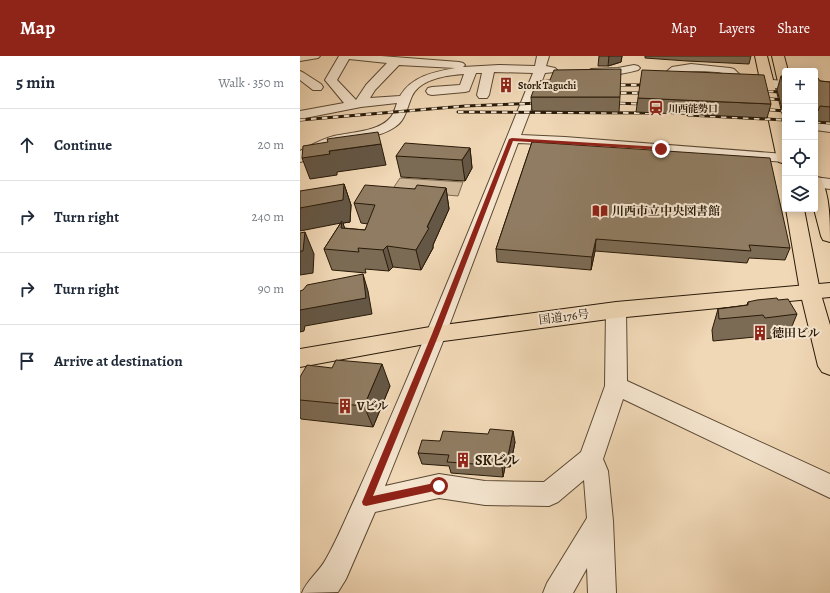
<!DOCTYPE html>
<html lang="en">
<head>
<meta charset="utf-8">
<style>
	:root { --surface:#fff; --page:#f2f2f3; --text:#1f2937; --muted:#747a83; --line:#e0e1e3; --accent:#8f2418 }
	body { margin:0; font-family:Alegreya,"Noto Serif JP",serif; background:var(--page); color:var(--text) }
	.controls { position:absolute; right:12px; top:12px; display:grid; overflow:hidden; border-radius:4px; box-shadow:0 2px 10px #0003 }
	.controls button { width:36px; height:36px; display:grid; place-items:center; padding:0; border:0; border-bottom:1px solid var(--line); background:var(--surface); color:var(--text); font:20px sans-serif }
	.stop { position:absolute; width:12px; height:12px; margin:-9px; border:3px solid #8f2418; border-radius:50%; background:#fff }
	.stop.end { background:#8f2418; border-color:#fff; box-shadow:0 1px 4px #0008 }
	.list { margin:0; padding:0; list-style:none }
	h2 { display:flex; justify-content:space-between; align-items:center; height:52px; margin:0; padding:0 16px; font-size:17px }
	h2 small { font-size:13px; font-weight:400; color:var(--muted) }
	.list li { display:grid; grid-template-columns:26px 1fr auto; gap:12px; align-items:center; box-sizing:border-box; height:72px; padding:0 16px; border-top:1px solid var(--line) }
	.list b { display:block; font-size:15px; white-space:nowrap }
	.list em { font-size:13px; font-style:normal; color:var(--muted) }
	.icon { flex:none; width:22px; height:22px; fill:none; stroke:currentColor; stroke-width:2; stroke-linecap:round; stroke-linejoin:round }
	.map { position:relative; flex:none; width:530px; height:537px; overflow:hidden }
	header { display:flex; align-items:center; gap:24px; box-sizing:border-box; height:56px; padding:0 20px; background:var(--accent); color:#fff }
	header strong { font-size:19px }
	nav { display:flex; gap:22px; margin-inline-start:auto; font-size:14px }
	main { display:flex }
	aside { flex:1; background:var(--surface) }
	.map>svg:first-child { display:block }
</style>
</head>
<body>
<header>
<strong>Map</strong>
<nav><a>Map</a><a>Layers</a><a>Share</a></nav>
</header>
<main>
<aside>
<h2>5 min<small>Walk · 350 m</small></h2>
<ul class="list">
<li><svg class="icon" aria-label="ahead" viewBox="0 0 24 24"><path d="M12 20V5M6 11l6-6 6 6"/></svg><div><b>Continue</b></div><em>20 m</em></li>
<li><svg class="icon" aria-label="right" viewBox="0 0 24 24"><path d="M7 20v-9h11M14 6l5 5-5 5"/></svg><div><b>Turn right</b></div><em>240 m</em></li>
<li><svg class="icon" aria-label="right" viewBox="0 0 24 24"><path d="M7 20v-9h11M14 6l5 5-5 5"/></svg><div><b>Turn right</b></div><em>90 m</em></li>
<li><svg class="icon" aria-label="arrive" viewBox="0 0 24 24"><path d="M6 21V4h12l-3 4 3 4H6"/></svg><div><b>Arrive at destination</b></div></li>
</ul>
</aside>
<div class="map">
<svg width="530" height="537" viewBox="0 0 530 537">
	<rect width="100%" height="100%" fill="#f0d7b5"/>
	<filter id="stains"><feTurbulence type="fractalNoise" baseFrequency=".005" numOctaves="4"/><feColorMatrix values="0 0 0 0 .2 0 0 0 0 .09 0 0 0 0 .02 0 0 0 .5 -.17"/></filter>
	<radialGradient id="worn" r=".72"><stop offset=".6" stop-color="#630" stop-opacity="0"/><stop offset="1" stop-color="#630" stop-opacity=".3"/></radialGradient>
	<path fill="#ceb798" stroke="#7c6850" d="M100,122L163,126L158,140L92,134Z"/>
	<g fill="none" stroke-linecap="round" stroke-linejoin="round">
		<defs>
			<path id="minor" d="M0,0H20L18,2L0,5Z
				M39,0H81L159,6L163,7L165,9L163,11L199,9L235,10L237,0H249L246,10L255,12L257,14L255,16L245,17L221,79L265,81L485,98V106L265,89L218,87L146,278L85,430L139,418L185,425L244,426L281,396L305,330L306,254L309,249L316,247L323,249L326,254L327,325L530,418V442L323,343L303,403L308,415L313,465L316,537H288L287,512L273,537H243L247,527L287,462L284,424L258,446L249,450L185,449L139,442L75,456L46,523L38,536L2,537C7,524 19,516 26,503C38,482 47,459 57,438C119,299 176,157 233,17L194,16L189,39L187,42H179L177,39L182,17H176L169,35L165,36L132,39L128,38L126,35L128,32L132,31L160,29L164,18C148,19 120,23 112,40C107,51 106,64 95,71C76,84 50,82 30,91C20,95 11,104 0,106V95C11,89 22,83 34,80C51,76 78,76 90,62C94,58 95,52 97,47L61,51L0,63V55L44,47L25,24ZM49,3L87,7L66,29L56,44L37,24ZM99,9L155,12C134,16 112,20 100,40L70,42L75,34Z
				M391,8L430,12L434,13L441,20C437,26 431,28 425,27L423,24L428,19C419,14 394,15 382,16L378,17L379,21L377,24H369L366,16L372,11Z
				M334,9L338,10L340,12L338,14C323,18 306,21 291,17L289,15L291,13L318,12Z
				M0,15L4,17L21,28L23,31L21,34H13L0,24Z
				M447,22L485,25V33L443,29L441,26L443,23Z
				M515,66L530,68V76L515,74Z
				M515,121L530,123V133L515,131Z"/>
			<path id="major" d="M455,0H467L485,71V108L479,106L477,103Z
				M472,0H484L488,15H485V30L480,29L478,26Z
				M515,121L521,122C530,140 530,165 530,186L523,184L521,180L514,153H515Z
				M486,153H504L520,235L530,269V319L522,316L518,310L500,235Z"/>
			<path id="highway" d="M530,227V241L316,262L136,286L0,311V293L136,270L316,246Z"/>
		</defs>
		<use href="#minor" stroke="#5b4933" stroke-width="2"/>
		<use href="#major" stroke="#291a08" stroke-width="2"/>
		<use href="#highway" stroke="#291a08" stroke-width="2"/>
		<use href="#minor" fill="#f5e5cf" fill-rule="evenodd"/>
		<use href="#major" fill="#f0d7b5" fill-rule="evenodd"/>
		<use href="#highway" fill="#f0d7b5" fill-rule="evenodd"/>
		<defs>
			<path id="rail" d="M309,29H351
				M457,35L485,36
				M310,37H350
				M458,42L485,44
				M309,47L347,48
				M459,53L485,55
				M158,56L352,57
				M388,59L485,64
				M0,64L165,50L241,47
				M515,66L530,67"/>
		</defs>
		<use href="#rail" stroke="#291a08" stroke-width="3"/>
		<use href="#rail" stroke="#f5e5cf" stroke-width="2" stroke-dasharray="5.5" stroke-linecap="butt"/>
	</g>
	<path fill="#7c6b54" stroke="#291a08" d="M299,0H322L321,6L308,10H298Z
		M345,0H451L449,8L387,5L345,2Z
		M481,20L485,21V64L477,34Z
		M515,22L520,25L530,26V66L515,65Z
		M231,41H320L319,56L232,55Z
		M338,42L471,48L467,62L336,56Z
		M232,86L490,192L485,204L449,202L447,207L295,195L291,214L197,206L196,193Z
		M170,92L172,112L165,125L101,121L96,100Z
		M44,128L51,149L50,166L43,167L44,172L65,174L68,168L61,167L54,147L115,133L146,132L149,153L133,189V192L121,214L93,211L89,215L65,213L66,217L32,214L24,193L40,168Z
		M448,246L497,258L488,280L456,284L455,281L413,285L412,274L418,253L447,249Z
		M0,321L90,330L73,371L1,363L0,361Z
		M140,385L215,386L210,411H205L203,421L151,417L149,410L122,408L118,397Z"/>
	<path fill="#655745" stroke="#291a08" d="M309,0H322L321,6L308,10Z
		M81,88L86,109L37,116V119L10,123L2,102L29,95Z
		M170,92L172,112L165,125L162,104Z
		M44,128L51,149L50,166L43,167L49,185L41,172V167L0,175V152Z
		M146,132L149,153L133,189V192L121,214L116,194Z
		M5,176L14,198L13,217L0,219V195Z
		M296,183L295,195L291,214L292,201Z
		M87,190L93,211L89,215L83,194Z
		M63,218L68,235L72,258L5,270L4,275L0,276V254Z
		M82,308L90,330L73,371L64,350Z
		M213,375L215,386L210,411L208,400Z
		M204,400L205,411L203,421L202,410Z"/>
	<path fill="#907c62" stroke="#291a08" d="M321,13L320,41H231L237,25L250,24L254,14Z
		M342,14L395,16L464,19L471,48L338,42Z
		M481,20L485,21V34Z
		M515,22H518L520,25L530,26V51L520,50L518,55L517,51H515Z
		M78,76L81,88L29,95L30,98L2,102L3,90L28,86L27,83Z
		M232,86L470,102L490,192L449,189L451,195L296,183L292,201L196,193Z
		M105,87L170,92L162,104L96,100Z
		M44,128L43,144L0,152V135Z
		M65,129L115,133L117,129L146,132L127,171L129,172L116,194L87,190L83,194L58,192L59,196L24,193L42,165L41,172L65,174L75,149L54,147Z
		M5,176L3,195H0V177Z
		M63,218L66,242L0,254V235L3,234L7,229Z
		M477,242L478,244L488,243L497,258L465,262L463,259L419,263L418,253L448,249V246L457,244Z
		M36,304L82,308L64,350L0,344V321L7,309L32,312Z
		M190,373L213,375L208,400H204L202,410L147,406L149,399L118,397L122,384L140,385L143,375L188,378Z"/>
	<path fill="#8f2418" d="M212,82L361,91L363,93L361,94L213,85L139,278L73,440L139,426L143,430L139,434L66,450L63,449L62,446L132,278L209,83Z"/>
	<defs>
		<symbol id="building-bare" viewBox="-9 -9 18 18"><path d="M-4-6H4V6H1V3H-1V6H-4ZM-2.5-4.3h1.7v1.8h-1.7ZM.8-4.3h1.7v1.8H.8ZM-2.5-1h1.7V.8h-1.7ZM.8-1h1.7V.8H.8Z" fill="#8f2418" stroke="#f5e5cf" stroke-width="2.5" paint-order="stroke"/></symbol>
		<symbol id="station-bare" viewBox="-9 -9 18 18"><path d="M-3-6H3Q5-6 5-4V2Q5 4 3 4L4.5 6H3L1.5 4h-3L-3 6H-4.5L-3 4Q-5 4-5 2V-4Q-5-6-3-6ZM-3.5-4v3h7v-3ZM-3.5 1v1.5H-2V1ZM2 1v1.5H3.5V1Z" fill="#8f2418" stroke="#f5e5cf" stroke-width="2.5" paint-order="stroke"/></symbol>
		<symbol id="library-bare" viewBox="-9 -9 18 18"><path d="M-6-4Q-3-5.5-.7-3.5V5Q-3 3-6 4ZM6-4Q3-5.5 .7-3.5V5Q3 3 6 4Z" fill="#8f2418" stroke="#f5e5cf" stroke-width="2.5" paint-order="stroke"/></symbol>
	</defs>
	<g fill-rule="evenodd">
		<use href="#building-bare" x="195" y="18" width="22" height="22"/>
		<use href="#station-bare" x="345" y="41" width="22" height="22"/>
		<use href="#library-bare" x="289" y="144" width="22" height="22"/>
		<use href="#building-bare" x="449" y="266" width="22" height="22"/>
		<use href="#building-bare" x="34" y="339" width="22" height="22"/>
		<use href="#building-bare" x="152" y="393" width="22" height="22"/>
	</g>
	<g text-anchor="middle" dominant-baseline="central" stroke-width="4" stroke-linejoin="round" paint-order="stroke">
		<g font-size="10" font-weight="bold" fill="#291a08" stroke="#f5e5cf" text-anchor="start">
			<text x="218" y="29">Stork Taguchi</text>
			<text x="368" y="52">川西能勢口</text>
		</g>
		<g font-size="12" font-weight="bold" fill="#291a08" stroke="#f5e5cf" text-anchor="start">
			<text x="312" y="155">川西市立中央図書館</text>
			<text x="472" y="277">徳田ビル</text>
			<text x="57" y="350">Vビル</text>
		</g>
		<g font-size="12" fill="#291a08" stroke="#f5e5cf">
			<text transform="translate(264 261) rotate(-7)">国道176号</text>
		</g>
		<g font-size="14" font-weight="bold" fill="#291a08" stroke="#f5e5cf" text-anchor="start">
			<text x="175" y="404">SKビル</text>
		</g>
	</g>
	<rect width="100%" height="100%" filter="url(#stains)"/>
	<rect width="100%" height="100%" fill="url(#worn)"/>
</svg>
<div class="controls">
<button>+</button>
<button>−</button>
<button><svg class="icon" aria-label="locate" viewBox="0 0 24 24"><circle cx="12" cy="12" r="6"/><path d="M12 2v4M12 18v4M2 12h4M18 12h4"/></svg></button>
<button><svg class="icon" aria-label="layers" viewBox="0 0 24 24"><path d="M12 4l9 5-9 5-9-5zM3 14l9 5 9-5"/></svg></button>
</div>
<div class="stop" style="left:139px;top:430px"></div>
<div class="stop end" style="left:361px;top:93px"></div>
</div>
</main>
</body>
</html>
